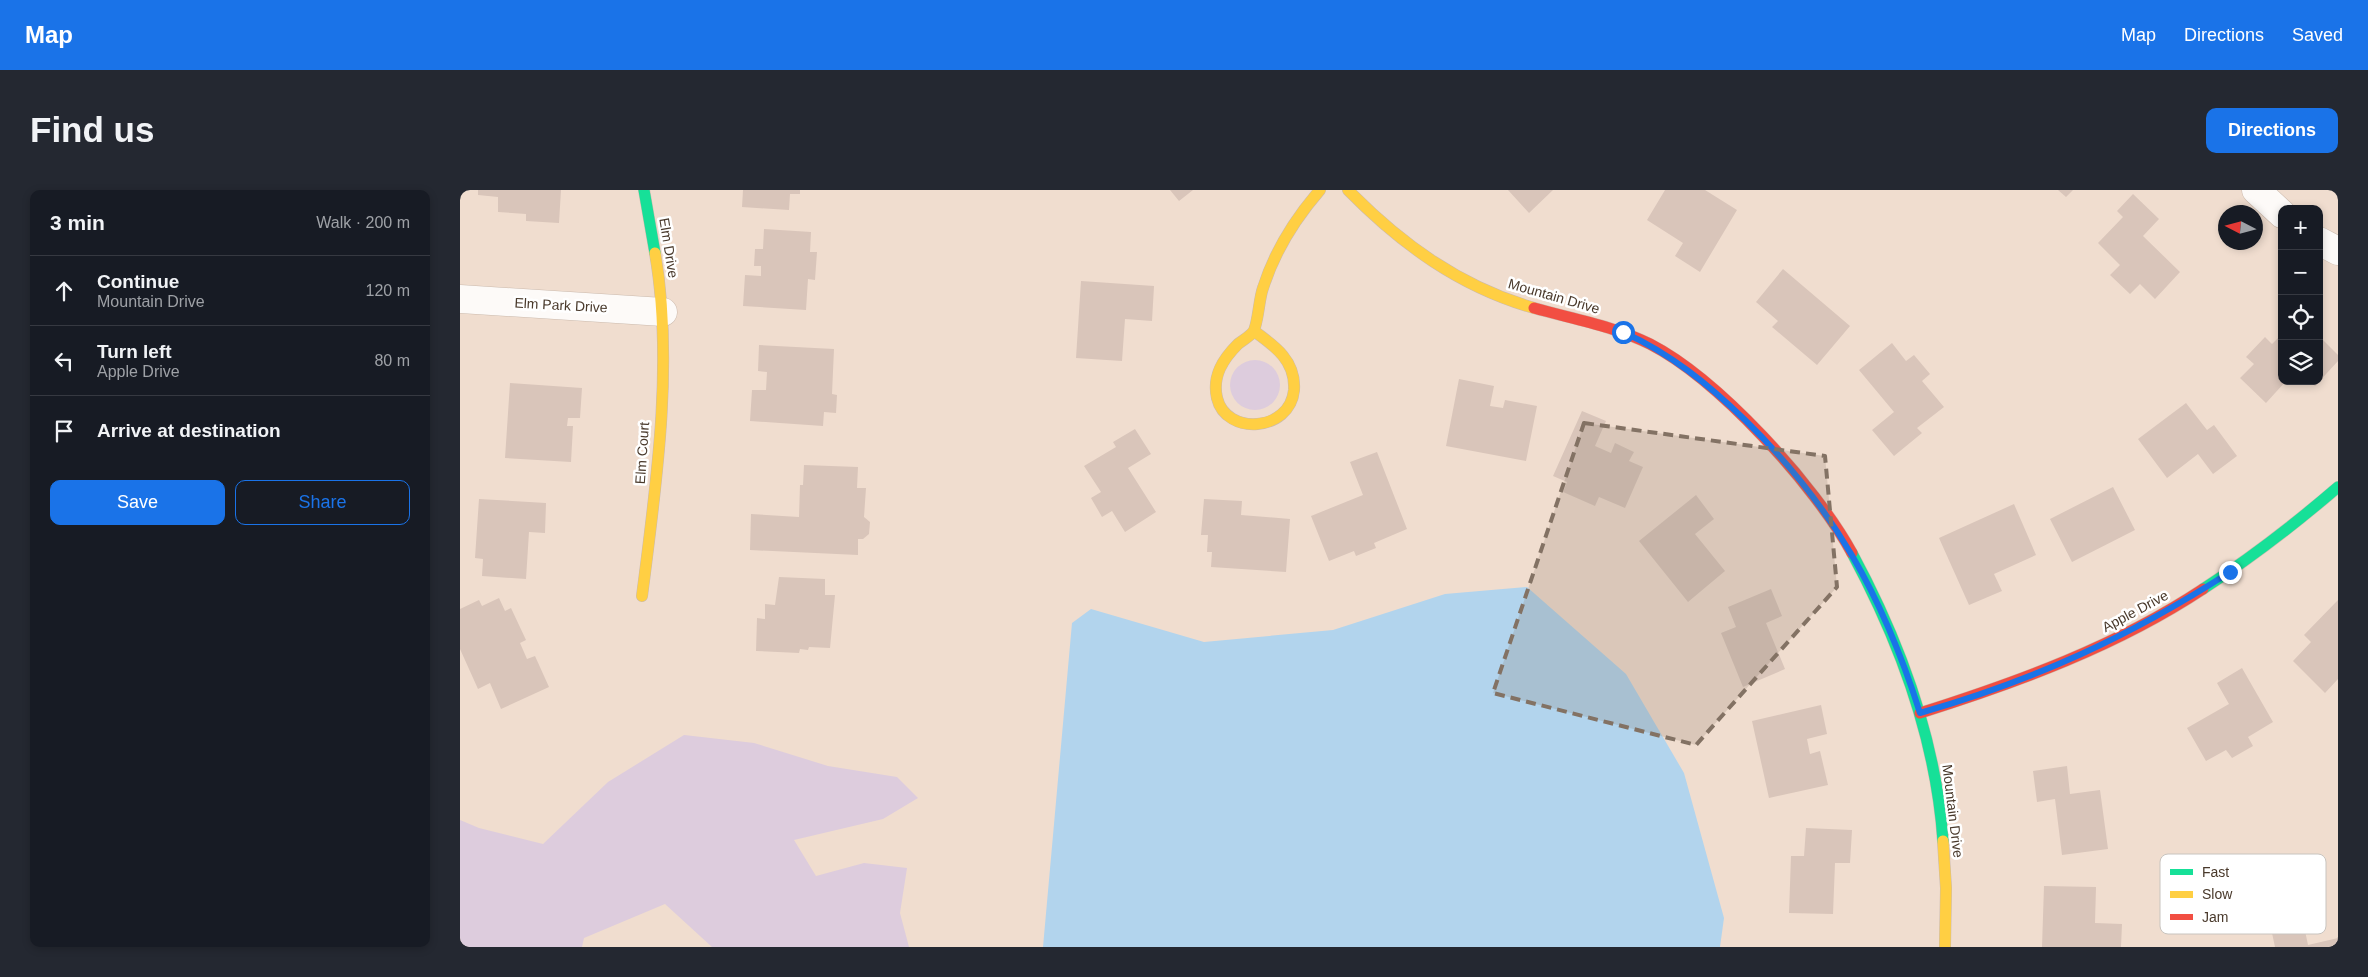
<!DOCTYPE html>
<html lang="en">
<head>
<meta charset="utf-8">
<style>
	:root { --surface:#171b24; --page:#242831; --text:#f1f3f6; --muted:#9ea1a6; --line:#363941; --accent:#1a73e8 }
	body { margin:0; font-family:Helvetica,sans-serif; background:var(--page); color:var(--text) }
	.controls { position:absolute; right:15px; top:15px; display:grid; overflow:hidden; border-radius:10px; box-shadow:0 2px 8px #0003 }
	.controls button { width:45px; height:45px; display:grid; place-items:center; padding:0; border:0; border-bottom:1px solid var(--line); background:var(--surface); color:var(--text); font:25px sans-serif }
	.compass { position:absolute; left:1758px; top:15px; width:45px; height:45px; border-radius:50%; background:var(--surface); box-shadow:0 2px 8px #0003; rotate:276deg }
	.stop { position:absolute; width:15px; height:15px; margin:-11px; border:4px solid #1a73e8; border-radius:50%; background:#fff }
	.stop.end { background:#1a73e8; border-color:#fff; box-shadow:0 1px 5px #0008 }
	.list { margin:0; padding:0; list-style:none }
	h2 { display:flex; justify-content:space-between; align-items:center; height:65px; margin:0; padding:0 20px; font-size:21px }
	h2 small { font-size:16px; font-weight:400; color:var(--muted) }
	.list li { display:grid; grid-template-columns:32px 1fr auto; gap:15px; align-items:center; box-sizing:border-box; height:70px; padding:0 20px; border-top:1px solid var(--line) }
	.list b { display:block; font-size:19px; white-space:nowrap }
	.list p { margin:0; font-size:16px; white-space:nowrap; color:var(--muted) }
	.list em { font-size:16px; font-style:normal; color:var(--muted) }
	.actions { display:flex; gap:10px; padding:15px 20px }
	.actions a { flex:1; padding:11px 0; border:1px solid var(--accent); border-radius:10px; text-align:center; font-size:18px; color:var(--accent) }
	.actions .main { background:var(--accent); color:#fff }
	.icon { flex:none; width:28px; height:28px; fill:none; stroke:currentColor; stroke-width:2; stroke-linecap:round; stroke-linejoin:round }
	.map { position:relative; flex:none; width:1878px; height:757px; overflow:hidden; border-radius:10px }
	header { display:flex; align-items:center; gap:30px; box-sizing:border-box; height:70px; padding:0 25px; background:var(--accent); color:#fff }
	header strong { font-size:24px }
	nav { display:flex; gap:28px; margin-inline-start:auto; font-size:18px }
	.intro { display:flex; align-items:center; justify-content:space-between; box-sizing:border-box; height:120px; padding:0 30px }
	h1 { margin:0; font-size:35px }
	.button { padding:12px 22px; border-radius:10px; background:var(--accent); color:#fff; font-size:18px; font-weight:700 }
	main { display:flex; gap:30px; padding:0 30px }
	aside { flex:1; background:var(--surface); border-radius:10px; box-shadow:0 2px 8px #0003 }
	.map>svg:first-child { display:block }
</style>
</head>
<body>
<header>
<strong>Map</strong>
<nav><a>Map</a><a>Directions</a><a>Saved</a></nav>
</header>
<div class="intro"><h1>Find us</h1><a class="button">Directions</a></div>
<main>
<aside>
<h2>3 min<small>Walk · 200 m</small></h2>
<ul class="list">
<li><svg class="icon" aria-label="ahead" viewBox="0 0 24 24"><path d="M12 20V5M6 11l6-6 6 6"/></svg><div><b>Continue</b><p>Mountain Drive</p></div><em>120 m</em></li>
<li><svg class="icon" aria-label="left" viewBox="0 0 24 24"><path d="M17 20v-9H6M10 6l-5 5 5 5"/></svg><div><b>Turn left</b><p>Apple Drive</p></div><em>80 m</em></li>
<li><svg class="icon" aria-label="arrive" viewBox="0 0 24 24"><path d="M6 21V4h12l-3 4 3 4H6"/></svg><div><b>Arrive at destination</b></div></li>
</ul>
<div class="actions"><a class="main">Save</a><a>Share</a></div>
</aside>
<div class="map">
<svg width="1878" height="757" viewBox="0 0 1878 757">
	<rect width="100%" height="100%" fill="#f0ddcf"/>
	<path fill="#dcd" d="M770 195a25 25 0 1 1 50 0a25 25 0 1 1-50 0Z
		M224,545L294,553L368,576L437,587L458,608L423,629L334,650L356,686L404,673L447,678L440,723L449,757H252L205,714L124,748L122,757H0V630L19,638L83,654L148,592Z"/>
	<path fill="#b2d4ed" d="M1067,397L1166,484L1224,583L1264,728L1260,757H583L612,433L631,419L744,452L873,440L985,404Z"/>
	<path fill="#d9c5ba" d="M18,0H101L99,33L66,31V24L38,22V7L18,5Z
		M283,0H340V4H330L329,20L282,17Z
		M710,0H733L719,11Z
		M1048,0H1093L1069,23Z
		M1205,0H1245L1277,20L1240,82L1215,66L1223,53L1187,30Z
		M1598,0H1613L1606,7Z
		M1673,4L1699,29L1683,46L1720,82L1695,109L1680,94L1670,104L1650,85L1660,75L1638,53L1663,27L1657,21Z
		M304,39L351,42L350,62H357L355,90L348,89L346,120L283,116L285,85L301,86V76H294L295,59H303Z
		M1323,79L1390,136L1357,175L1312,137L1318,131L1296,112Z
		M621,91L694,96L692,131L665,129L662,171L616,168Z
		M1822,144V191H1826L1806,213L1780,188L1794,174L1786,167L1805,147L1812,154Z
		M1862,149L1878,165V171L1855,196L1850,191H1859V152Z
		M1432,153L1446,171L1454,165L1470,184L1462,191L1484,217L1457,238L1462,243L1434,266L1412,240L1434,222L1399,180Z
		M299,155L374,159L372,204L377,205L376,223L364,222L363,236L290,231L292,200H306L307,182L298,181Z
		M999,189L1034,196L1030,216L1043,218L1045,210L1077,216L1066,271L986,256Z
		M50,193L122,198L120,228H108L107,236H113L111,272L45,268Z
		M1726,213L1747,240L1754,235L1777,266L1753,284L1738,264L1707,288L1678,249Z
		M1122,221L1146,231L1135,256L1151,263L1155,253L1174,262L1169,271L1183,277L1165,318L1139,307L1135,316L1103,302L1107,292L1093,286Z
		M675,239L691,264L668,278L696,322L665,342L652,321L642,327L631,308L641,302L624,276L656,257L653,252Z
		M917,262L947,339L914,353L916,358L896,366L894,361L869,371L851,326L903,305L890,272Z
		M344,275L398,277L397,298H406L404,327L410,332L409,344L403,349H398V365L290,360L291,324L339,327L340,295H343Z
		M1653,297L1675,340L1612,372L1590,329Z
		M1236,305L1254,329L1235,344L1265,381L1228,412L1179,351Z
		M19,309L86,313L85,343L69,342L66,389L22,386L23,369L15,368Z
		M744,309L782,311L781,325L830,329L826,382L751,377L752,362H747L748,345H741Z
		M1554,314L1576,365L1534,384L1542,401L1509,415L1479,348Z
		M319,387L365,389V405H375L370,458L349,457L348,460L340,459L339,463L296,461L297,428L305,429V414L315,415Z
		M1311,399L1322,426L1306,433L1325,479L1283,497L1261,443L1276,437L1268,417Z
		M39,408L45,421L51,418L66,450L60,453L67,469L75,466L89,497L41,519L30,493L18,499L0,459V419L19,410L22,416Z
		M1878,410V489L1865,503L1833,471L1851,452L1844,445Z
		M1782,478L1813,532L1788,547L1793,556L1772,568L1766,560L1746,571L1727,538L1769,514L1757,493Z
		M1361,515L1367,544L1347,549L1350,564L1360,561L1368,595L1309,608L1292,531Z
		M1607,576L1610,604L1640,600L1648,659L1602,665L1595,609L1577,612L1573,581Z
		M1346,638L1392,640L1390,673H1375L1373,724L1329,723L1331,666H1344Z
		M1584,696L1636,697L1635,733L1662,734L1661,757H1582Z
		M1844,736L1848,755L1878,748V757H1815L1812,743Z"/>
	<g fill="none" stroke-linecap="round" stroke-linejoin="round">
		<defs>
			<path id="street" d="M1796,0L1822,24
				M1859,51L1878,61
				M0,109L203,122"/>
			<path id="fast" d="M184,0L195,63
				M1392,363C1440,452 1476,549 1483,651
				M1743,399C1791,368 1835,334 1878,297"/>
			<path id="slow" d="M888,0C941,54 1000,97 1074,118
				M794,141C815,156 836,171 834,200C830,242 766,246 757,208C752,186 763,169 778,154C783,150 789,147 793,142C798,135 799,108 803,98C815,60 834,30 860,0
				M182,406C196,297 214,172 195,63
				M1483,651L1486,698L1485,757"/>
			<path id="jam" d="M1074,118C1113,129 1154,136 1190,154C1258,189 1355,295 1392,363
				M1460,523C1558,492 1657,456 1743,399"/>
		</defs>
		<use href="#street" stroke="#cbbaad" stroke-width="29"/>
		<use href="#fast" stroke="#cbbaad" stroke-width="12"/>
		<use href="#slow" stroke="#cbbaad" stroke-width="12"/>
		<use href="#jam" stroke="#cbbaad" stroke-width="12"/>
		<use href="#street" stroke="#fdfaf8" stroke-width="28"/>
		<use href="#fast" stroke="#16e098" stroke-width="11"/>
		<use href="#slow" stroke="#ffcf43" stroke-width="11"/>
		<use href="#jam" stroke="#f24e42" stroke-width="11"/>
	</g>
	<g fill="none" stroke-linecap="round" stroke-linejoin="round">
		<path stroke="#1a73e8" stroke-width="6" d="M1163,142C1211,164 1248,194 1285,230C1373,316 1423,406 1460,523C1575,490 1669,447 1770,382"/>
	</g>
	<path fill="#837264" fill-opacity="0.2" stroke="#837264" stroke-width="4" stroke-dasharray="10 6" stroke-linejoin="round" d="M1124,233L1365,266L1377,397L1236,555L1033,503Z"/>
	<g text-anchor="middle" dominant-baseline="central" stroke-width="5" stroke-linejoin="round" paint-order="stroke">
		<g font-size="14" fill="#49392b" stroke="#fff">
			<text transform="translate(209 58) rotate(81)">Elm Drive</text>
			<text transform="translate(1094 106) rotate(16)">Mountain Drive</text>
			<text transform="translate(101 115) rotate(3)">Elm Park Drive</text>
			<text transform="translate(182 263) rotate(-86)">Elm Court</text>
			<text transform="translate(1675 421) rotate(-28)">Apple Drive</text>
			<text transform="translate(1493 621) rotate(83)">Mountain Drive</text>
		</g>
	</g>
	<rect x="1700" y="664" width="166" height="80" rx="8" fill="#fff" stroke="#c8c4bf" stroke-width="1"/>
	<rect x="1710" y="679" width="23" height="6" fill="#16e098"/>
	<rect x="1710" y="701" width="23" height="7" fill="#ffcf43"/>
	<rect x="1710" y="724" width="23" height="6" fill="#f24e42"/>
	<g font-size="14" fill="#49392b">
		<text x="1742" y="687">Fast</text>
		<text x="1742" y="709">Slow</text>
		<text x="1742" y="732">Jam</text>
	</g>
</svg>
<div class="controls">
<button>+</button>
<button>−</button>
<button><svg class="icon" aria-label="locate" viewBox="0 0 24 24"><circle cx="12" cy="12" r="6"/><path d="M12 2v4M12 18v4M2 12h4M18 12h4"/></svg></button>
<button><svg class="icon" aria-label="layers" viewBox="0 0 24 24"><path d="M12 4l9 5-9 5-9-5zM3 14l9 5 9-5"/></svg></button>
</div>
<svg class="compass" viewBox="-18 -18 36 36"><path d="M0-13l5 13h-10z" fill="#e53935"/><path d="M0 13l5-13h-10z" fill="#9ea1a6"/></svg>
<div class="stop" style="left:1163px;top:142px"></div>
<div class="stop end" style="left:1770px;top:382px"></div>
</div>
</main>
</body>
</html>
